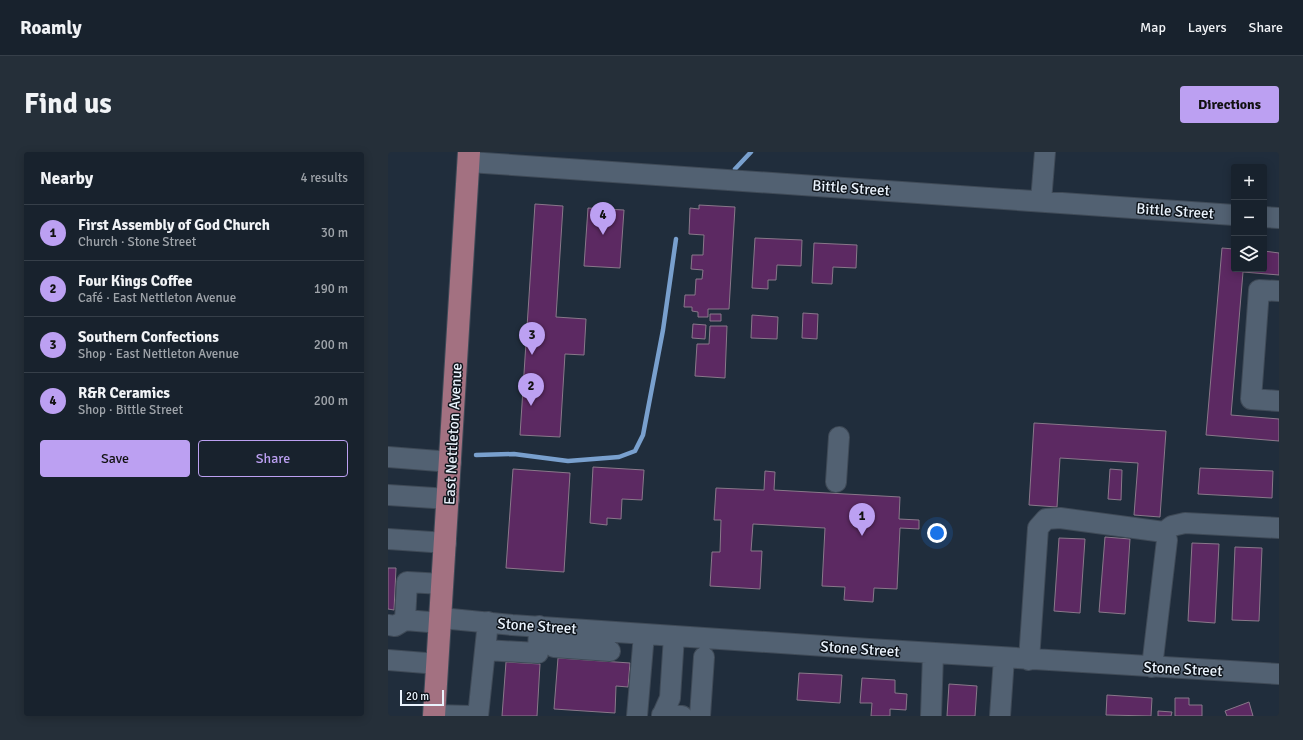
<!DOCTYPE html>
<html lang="en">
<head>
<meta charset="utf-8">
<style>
	:root { --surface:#18222d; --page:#252f39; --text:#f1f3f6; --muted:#9fa4aa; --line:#363f49; --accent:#bca0f2 }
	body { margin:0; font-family:Signika,sans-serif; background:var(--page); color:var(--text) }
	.controls { position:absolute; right:12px; top:12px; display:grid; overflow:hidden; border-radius:4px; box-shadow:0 2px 10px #0003 }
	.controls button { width:36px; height:36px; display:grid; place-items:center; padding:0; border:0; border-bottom:1px solid var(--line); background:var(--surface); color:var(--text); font:20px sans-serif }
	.scale { position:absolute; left:12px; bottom:10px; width:44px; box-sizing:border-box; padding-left:4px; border:2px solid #eaf3fd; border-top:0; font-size:11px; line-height:14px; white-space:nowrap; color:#eaf3fd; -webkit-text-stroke:3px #0f151c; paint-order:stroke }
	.you { position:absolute; left:549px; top:381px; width:14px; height:14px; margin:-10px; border:3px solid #fff; border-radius:50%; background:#1a73e8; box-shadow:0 0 0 6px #1a73e833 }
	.badge { display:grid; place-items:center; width:26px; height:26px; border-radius:50%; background:var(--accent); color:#111; font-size:13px; font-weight:700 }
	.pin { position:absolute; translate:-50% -33px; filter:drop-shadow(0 1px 2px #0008) }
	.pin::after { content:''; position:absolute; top:21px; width:14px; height:12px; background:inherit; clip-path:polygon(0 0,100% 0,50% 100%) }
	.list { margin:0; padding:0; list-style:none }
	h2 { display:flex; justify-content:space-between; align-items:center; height:52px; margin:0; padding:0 16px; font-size:17px }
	h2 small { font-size:13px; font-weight:400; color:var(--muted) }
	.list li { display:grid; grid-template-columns:26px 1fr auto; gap:12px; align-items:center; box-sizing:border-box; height:56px; padding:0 16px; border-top:1px solid var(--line) }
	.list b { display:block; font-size:15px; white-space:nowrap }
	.list p { margin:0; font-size:13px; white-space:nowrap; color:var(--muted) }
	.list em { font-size:13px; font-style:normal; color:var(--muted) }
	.actions { display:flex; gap:8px; padding:12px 16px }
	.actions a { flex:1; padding:9px 0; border:1px solid var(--accent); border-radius:4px; text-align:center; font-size:14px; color:var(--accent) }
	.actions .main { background:var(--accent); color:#111 }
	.icon { flex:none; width:22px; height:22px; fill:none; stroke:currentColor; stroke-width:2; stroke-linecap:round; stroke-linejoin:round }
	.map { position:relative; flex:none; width:891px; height:564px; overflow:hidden; border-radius:4px }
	header { display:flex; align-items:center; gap:24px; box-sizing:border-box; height:56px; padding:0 20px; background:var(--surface); border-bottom:1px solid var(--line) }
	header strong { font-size:19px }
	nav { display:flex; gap:22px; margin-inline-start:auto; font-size:14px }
	.intro { display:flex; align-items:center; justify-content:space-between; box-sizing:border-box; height:96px; padding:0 24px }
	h1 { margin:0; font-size:28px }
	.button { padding:10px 18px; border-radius:4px; background:var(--accent); color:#111; font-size:14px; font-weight:700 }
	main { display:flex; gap:24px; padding:0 24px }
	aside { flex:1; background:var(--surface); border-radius:4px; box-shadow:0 2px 10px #0003 }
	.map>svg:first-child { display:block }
</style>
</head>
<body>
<header>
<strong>Roamly</strong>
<nav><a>Map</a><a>Layers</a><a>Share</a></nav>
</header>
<div class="intro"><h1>Find us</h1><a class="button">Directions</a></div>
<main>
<aside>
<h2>Nearby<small>4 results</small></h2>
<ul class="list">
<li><span class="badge">1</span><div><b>First Assembly of God Church</b><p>Church · Stone Street</p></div><em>30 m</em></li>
<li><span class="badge">2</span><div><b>Four Kings Coffee</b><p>Café · East Nettleton Avenue</p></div><em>190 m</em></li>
<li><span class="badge">3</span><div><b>Southern Confections</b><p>Shop · East Nettleton Avenue</p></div><em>200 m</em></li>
<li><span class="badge">4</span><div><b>R&amp;R Ceramics</b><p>Shop · Bittle Street</p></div><em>200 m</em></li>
</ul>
<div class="actions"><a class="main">Save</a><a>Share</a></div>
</aside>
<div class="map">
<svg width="891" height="564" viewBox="0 0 891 564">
	<rect width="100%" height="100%" fill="#202d3c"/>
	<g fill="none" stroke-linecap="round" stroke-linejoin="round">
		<path stroke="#79a0ce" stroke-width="4.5" d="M347,17L363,0
			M88,303L126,302L180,309L231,305L247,299L255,283L275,178L288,87"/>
	</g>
	<path fill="#5c2962" stroke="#89788a" d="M147,52L175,54L168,165L198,167L196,203L177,202L172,285L132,283Z
		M311,53L347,55L341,157H320V165H310V160L304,159V155H296L297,143H307L308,127H314L315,118L303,117L304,103H315L316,83L301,82L302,56L311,57Z
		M200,56L236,58L232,116L196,114Z
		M367,86L414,88L413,114L389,113L388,128H380V137L364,136Z
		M426,91L469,93L468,116L445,115L444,132L424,131Z
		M834,96L846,97V117H876V99L891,101V123L855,120L843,263L891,267V289L818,283Z
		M415,161L430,162L429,187L414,186Z
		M322,162H333V169H322Z
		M364,163L390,165L389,187L363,186Z
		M305,172L318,173L317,187L304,186Z
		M322,174H339L337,226L307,224L309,192H321Z
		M646,271L778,279L772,365L746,363L750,311L672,306L669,355L641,353Z
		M205,315L256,318L254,348L234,347L233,367L219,366V373L202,371Z
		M812,316L885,319L884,346L810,342Z
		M125,317L182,321L176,420L118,416Z
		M722,317L734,318L733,348L720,347Z
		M377,319L387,320L386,338L512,345L511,367L531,368V377L512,376L509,437L486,436L485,450L456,448L457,435L434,434L437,376L365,372L363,399H374L372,437L322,434L324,400H332L333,368H326L328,336L376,338Z
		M717,385L742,387L737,462L711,460Z
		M671,386L697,387L692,461L666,459Z
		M804,391L831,392L827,471L800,469Z
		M847,395L874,396L871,469L844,468Z
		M0,416H8L6,458L0,457Z
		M170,506L242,511L240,535L228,534L227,561L166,557Z
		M118,510L152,512L149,564H114Z
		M411,521L454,523L452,551L409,548Z
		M474,526L507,528V541L519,542L518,558L502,557V564H483L484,551H472Z
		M561,532L589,534L587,564H559Z
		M719,543L764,546L763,564L718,563Z
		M787,546H801V553H814V564H787Z
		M861,550L865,564H839L837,559Z
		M770,559L784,560L783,564H770Z"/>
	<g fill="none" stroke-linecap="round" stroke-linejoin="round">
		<defs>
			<path id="minor" d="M81,10L846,63
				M653,49L657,0
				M876,65L891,66
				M891,139L871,138L863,247L891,249
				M0,305L63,310
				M448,330L451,285
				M0,343L61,347
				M776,380L784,374L797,371L891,376
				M0,387L58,391
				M53,466L124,473L481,497L891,522
				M53,471L17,468L19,430L55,432
				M0,473L7,474L17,468
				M167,476L166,495L222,499
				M97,498L150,501L151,474
				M0,508L50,512
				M641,508L650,376L658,367L672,366L776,380L779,388L764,515
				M46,563L84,564
				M274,563L294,564
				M90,564L100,470
				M249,564L256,482
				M274,564L282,546L286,484
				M312,564L316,505
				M543,564L545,502
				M612,564L616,506"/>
			<path id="major" d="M46,564L81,0"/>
		</defs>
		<use href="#minor" stroke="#3f4a57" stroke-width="22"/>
		<use href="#major" stroke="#3f4a57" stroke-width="24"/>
		<use href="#minor" stroke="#526172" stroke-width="20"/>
		<use href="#major" stroke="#a37181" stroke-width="22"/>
	</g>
	<g text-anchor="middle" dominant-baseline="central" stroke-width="3" stroke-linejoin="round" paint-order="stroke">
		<g font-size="15" fill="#eaf3fd" stroke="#0f151c">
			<text transform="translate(463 36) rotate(4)">Bittle Street</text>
			<text transform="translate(787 59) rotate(4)">Bittle Street</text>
			<text transform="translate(65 282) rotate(-87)">East Nettleton Avenue</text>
			<text transform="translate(149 474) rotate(4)">Stone Street</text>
			<text transform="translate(472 497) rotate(4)">Stone Street</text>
			<text transform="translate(795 517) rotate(3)">Stone Street</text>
		</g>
	</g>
</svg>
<div class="controls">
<button>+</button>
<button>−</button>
<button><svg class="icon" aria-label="layers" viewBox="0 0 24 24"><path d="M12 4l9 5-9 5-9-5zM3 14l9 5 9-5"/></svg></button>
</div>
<div class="scale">20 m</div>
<div class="you"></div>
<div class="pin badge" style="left:474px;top:384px">1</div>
<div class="pin badge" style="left:143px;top:254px">2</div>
<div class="pin badge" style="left:144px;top:203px">3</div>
<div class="pin badge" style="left:215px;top:83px">4</div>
</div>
</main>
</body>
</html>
